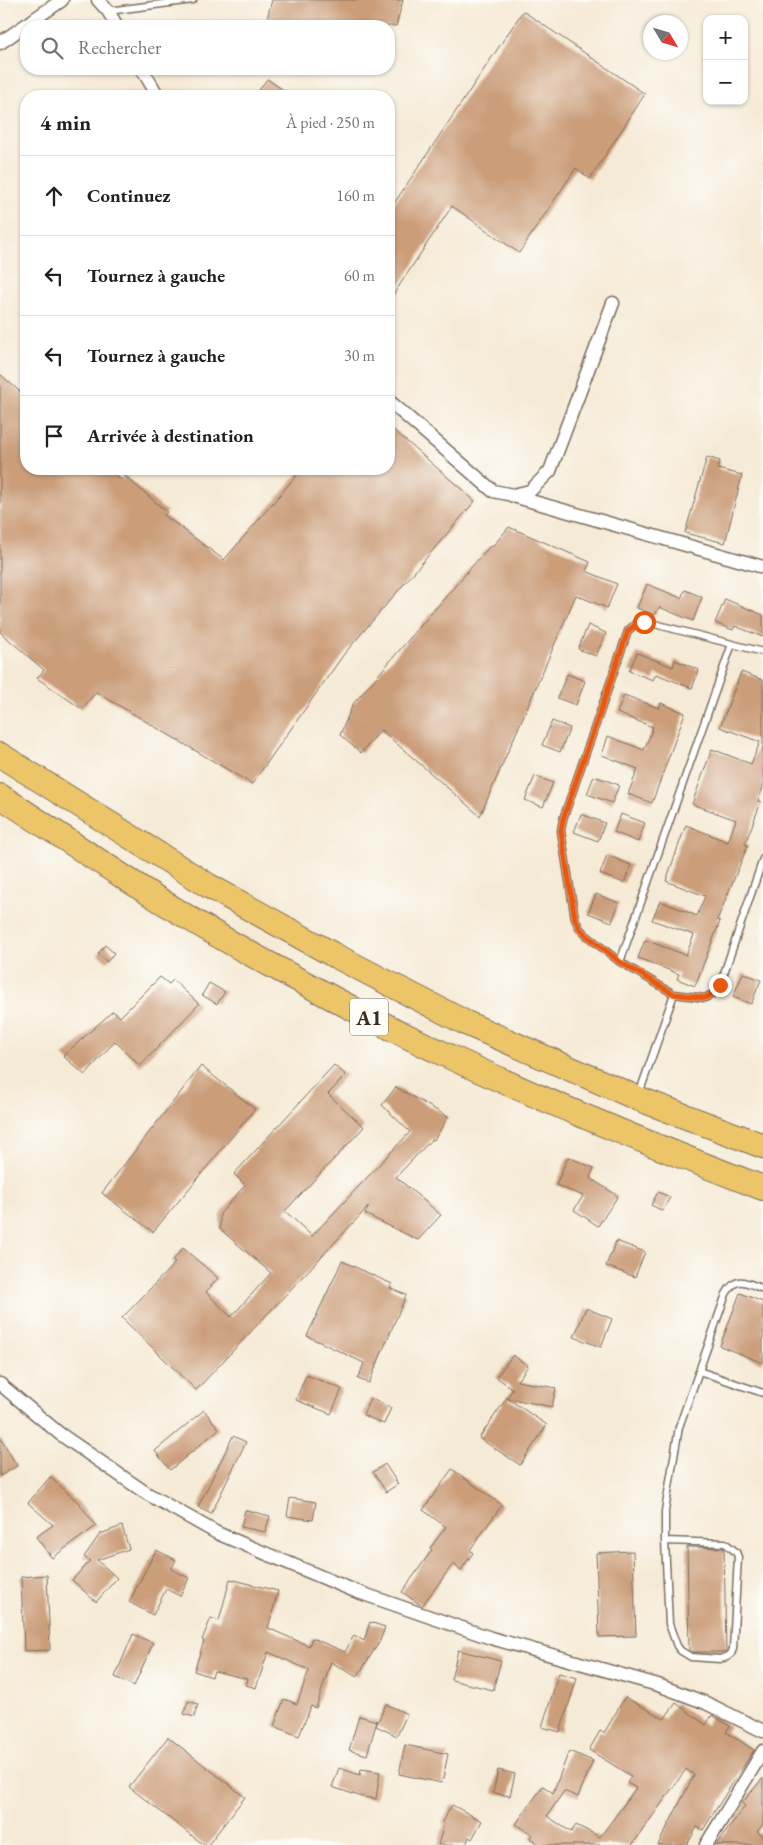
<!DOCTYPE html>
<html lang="fr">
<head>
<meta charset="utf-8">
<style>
	:root { --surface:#fff; --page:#f2f2f2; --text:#202124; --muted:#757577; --line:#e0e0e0 }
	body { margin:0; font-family:"EB Garamond",serif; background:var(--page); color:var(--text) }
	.controls { position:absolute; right:15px; top:15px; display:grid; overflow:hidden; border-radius:10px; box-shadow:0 1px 4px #0004 }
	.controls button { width:45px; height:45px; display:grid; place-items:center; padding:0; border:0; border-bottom:1px solid var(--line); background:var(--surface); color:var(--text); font:25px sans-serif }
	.compass { position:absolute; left:643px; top:15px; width:45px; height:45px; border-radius:50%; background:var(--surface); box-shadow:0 1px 4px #0004; rotate:128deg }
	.stop { position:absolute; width:15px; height:15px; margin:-11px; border:4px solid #ea580c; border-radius:50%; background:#fff }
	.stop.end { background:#ea580c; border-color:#fff; box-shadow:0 1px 5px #0008 }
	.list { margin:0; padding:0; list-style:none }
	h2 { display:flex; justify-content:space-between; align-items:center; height:65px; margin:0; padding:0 20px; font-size:21px }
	h2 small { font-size:16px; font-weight:400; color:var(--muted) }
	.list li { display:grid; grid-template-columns:32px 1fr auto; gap:15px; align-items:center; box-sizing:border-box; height:80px; padding:0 20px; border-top:1px solid var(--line) }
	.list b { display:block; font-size:19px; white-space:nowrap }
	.list em { font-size:16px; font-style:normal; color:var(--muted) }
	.icon { flex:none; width:28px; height:28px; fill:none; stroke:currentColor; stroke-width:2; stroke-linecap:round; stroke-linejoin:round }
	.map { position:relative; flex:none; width:763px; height:1845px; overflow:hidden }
	.search { position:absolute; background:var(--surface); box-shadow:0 1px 4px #0004; left:20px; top:20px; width:375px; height:55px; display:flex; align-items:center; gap:12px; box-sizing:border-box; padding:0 18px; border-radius:20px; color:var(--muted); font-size:19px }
	.panel { position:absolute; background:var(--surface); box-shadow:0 1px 4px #0004; left:20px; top:90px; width:375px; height:385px; border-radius:20px }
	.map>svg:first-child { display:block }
</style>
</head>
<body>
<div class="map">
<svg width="763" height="1845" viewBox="0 0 763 1845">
	<rect width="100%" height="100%" fill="#fdfcf7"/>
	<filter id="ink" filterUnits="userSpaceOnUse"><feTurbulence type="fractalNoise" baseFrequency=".02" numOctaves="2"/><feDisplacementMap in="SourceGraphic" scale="10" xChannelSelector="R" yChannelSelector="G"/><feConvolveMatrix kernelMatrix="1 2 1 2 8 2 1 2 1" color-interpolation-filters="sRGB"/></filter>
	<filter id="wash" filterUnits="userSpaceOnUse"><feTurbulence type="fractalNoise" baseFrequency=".0096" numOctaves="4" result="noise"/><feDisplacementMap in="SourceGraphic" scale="20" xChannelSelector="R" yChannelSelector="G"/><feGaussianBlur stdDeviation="1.12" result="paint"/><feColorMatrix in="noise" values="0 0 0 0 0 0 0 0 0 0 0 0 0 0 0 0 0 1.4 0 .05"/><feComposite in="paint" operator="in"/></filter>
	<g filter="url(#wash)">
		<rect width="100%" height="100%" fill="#f5ead5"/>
		<g id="blocks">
			<path fill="#cb9d79" d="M272,0H403L396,26H265Z
				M523,11L645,94L590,179L576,168L519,253L452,206L389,301V211Z
				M267,79L292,96H255Z
				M0,374L26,397V469H108L121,480L125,476L167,512L164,515L224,560L302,469H389V426L475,501L344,654L252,784L96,692L82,709L37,678L44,670L0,632Z
				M707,457L720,461L718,469L742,475L725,543L685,533Z
				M509,527L590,562L586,571L617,584L607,608L576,595L480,816L381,730L361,753L340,735L353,704L480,557L490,546L492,547Z
				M647,584L681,598L685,590L702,597L693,621L659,607L655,615L637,608Z
				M725,599L763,615V637L735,626L733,630L715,623Z
				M588,625L606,633L596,656L578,649Z
				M637,653L673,667L675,660L699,670L692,688L656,674L653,680L629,671Z
				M741,672L763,680V787L758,801L761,802L745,844L748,845L717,920L720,921L695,986L677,979L679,974L638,958L645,940L686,955L694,935L652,920L660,901L697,916L705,896L666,881L679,844L686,825L728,842L736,820L692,804L712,749L751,764L760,742L720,727Z
				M567,674L585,681L576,705L557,698Z
				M624,695L659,708L661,703L685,713L652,803L628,794L638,769L602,755L608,736L644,750L653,727L617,713Z
				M552,721L570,728L560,752L542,745Z
				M535,776L553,783L543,807L525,800Z
				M594,776L619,785L612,803L587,794Z
				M581,814L605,823L598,841L574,832Z
				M621,814L645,823L638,842L614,832Z
				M607,855L631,865L624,883L600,874Z
				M596,894L619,903L612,922L588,913Z
				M105,945L114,953L107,962L98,954Z
				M743,973L761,980L751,1004L733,997Z
				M160,977L169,984L173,980L199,1004L140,1066L115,1041L85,1075L63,1056L113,1011L120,1017Z
				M209,983L225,992L217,1004L202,995Z
				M334,1065L346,1075L328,1094L364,1127L285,1211L312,1236L410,1132L382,1105L396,1087L448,1117L434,1140L432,1139L396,1177L441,1215L418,1240L365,1214L369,1206L196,1390L122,1318L175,1263L172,1261L183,1248L218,1278L206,1292L231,1317L271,1273L220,1229V1214L245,1185L234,1174Z
				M201,1066L255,1109L153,1232L102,1193Z
				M568,1157L594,1168L590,1178L618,1196L598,1226L574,1210L583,1196L556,1185Z
				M658,1192L670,1197L663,1211L651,1205Z
				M616,1241L645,1252L635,1277L606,1266Z
				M342,1261L392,1284L390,1288L406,1295L369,1383L358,1379L364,1363L307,1336Z
				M740,1293L763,1302V1363L720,1346Z
				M586,1308L612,1319L601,1347L574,1337Z
				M513,1355L528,1366L517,1381L556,1388L552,1407L507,1398L547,1425L520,1465L479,1438L513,1389L496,1377Z
				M306,1375L342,1389L331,1414L296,1400Z
				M370,1398L391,1408L384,1424L363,1415Z
				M204,1410L219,1429L170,1470L155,1451Z
				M233,1436L246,1442L211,1514L198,1507Z
				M0,1437L17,1466L0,1476Z
				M385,1464L398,1484L386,1492L373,1472Z
				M452,1469L502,1505L470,1550L473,1553L461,1570L453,1564L422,1606L402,1592L432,1550L430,1548L446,1527L423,1510Z
				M50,1477L79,1503L96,1526L52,1558L36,1537L53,1525L28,1503Z
				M290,1498L316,1502L313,1520L287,1516Z
				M245,1510L270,1516L265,1532L241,1527Z
				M122,1526L129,1549L97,1560L117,1578L96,1602L72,1580L90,1561L84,1557L100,1534Z
				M687,1547L724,1548L726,1651L725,1652H693L689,1650Z
				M156,1550L176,1560L171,1569L189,1578L180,1596L166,1589L153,1615L129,1602Z
				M633,1551L636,1636L599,1637L596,1553Z
				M47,1575L50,1650L24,1651L21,1577Z
				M230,1579L278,1591L268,1628L309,1646L312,1638L345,1652L354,1635L364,1641L370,1622L385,1627L380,1641L357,1677L331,1662L316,1708L311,1706L299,1736L274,1726L284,1699L297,1704L309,1670L268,1652L256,1688L246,1685L248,1679L214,1671L212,1677L194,1671L204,1641L202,1640L211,1618L219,1621Z
				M133,1634L153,1643L134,1686L115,1677Z
				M458,1650L501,1661L493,1690L451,1680Z
				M559,1673L577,1678L560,1732L542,1727Z
				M625,1697L664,1719L676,1703L706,1725L712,1715L730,1726L726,1732L754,1750L709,1820L703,1830L697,1827L687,1845H658L694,1775L686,1769L632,1845H540L530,1838L532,1834L516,1824L543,1786L553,1793L569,1751L593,1761L578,1797L564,1791L547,1816L571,1832L576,1825L600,1837L636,1788L627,1783L631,1776L589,1750L600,1731L604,1733Z
				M188,1701L198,1704L194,1717L184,1714Z
				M386,1704L407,1714L397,1736L376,1726Z
				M359,1716L377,1721L367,1755L349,1750Z
				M168,1737L245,1797L208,1845H204L129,1787Z
				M405,1745L448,1754L442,1783L399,1774Z
				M339,1768L360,1775L361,1769L380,1772L376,1799L362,1797L332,1787Z
				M498,1770L515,1774L510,1796L493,1793Z
				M763,1778V1824L757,1832L763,1836V1845H716L745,1806L742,1803Z
				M452,1805L482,1821L472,1839L469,1837L466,1845H438L444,1824L442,1822Z"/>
		</g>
	</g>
	<g filter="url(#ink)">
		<use href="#blocks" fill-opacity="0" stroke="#7c6d5e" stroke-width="1"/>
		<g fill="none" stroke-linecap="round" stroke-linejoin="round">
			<defs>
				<path id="lane" d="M108,11L193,0
					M763,652L643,621L635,624L628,631L563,819L561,831L575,919L580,929L586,935L620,962L674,994L705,998L714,993L720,985L763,859
					M620,962L732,644
					M639,1094L674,994
					M699,1371L726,1294C737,1275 745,1282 763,1289
					M665,1541L725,1543L736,1552L738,1557L733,1649L731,1654L727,1657L720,1659L691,1657L681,1651L677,1646L669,1624L665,1541V1511L679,1427L699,1371L763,1393"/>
				<path id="street" d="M98,0L108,11L117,26
					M0,43L62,0
					M142,69L158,96
					M389,401L493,491L513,495L530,491L550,471L613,303
					M513,496L763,567
					M0,1384L60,1434L146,1493L217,1533L355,1591L491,1638L658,1685L706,1703L763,1731
					M706,1845L763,1751"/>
				<path id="highway" d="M0,755L209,886L332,954L466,1023L637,1098L763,1146
					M0,796C89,854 177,915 271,965C328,996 386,1027 444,1054C548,1103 656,1147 763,1188"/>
			</defs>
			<use href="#lane" stroke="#7c6d5e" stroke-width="9"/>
			<use href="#street" stroke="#7c6d5e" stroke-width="15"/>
			<use href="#highway" stroke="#7c6d5e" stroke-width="26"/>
			<use href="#lane" stroke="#fff" stroke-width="6"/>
			<use href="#street" stroke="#fff" stroke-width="12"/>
			<use href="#highway" stroke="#ecc569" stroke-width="24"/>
		</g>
	</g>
	<g fill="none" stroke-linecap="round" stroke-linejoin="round" filter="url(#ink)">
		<path stroke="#ea580c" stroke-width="6" d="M644,622L636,624L628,631L563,819L561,831L575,919L580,929L586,935L620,962L674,994L705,998L714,993L720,985"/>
	</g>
	<g text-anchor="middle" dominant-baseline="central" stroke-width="4" stroke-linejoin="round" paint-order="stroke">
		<rect fill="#fdfcf7" stroke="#75695f" stroke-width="1" x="350" y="998.5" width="38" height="37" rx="4"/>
		<g font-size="21" font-weight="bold" fill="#3b2a1e">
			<text x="369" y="1017">A1</text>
		</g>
	</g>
</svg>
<div class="controls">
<button>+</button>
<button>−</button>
</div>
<svg class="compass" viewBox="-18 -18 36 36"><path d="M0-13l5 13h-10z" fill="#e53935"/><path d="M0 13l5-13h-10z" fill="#757577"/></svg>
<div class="stop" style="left:644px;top:622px"></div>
<div class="stop end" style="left:720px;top:985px"></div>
<div class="search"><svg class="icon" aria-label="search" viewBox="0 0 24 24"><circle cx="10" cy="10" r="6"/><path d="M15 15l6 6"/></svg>Rechercher</div>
<section class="panel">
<h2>4 min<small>À pied · 250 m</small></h2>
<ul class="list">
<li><svg class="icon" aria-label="ahead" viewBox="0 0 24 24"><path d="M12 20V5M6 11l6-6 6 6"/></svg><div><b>Continuez</b></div><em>160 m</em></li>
<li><svg class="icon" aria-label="left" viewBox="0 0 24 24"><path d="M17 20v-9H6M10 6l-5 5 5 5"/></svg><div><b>Tournez à gauche</b></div><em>60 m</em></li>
<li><svg class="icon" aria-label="left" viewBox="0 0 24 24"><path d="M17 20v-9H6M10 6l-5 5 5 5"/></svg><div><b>Tournez à gauche</b></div><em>30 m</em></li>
<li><svg class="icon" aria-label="arrive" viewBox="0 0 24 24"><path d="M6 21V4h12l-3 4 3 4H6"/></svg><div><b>Arrivée à destination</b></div></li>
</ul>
</section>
</div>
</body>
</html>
